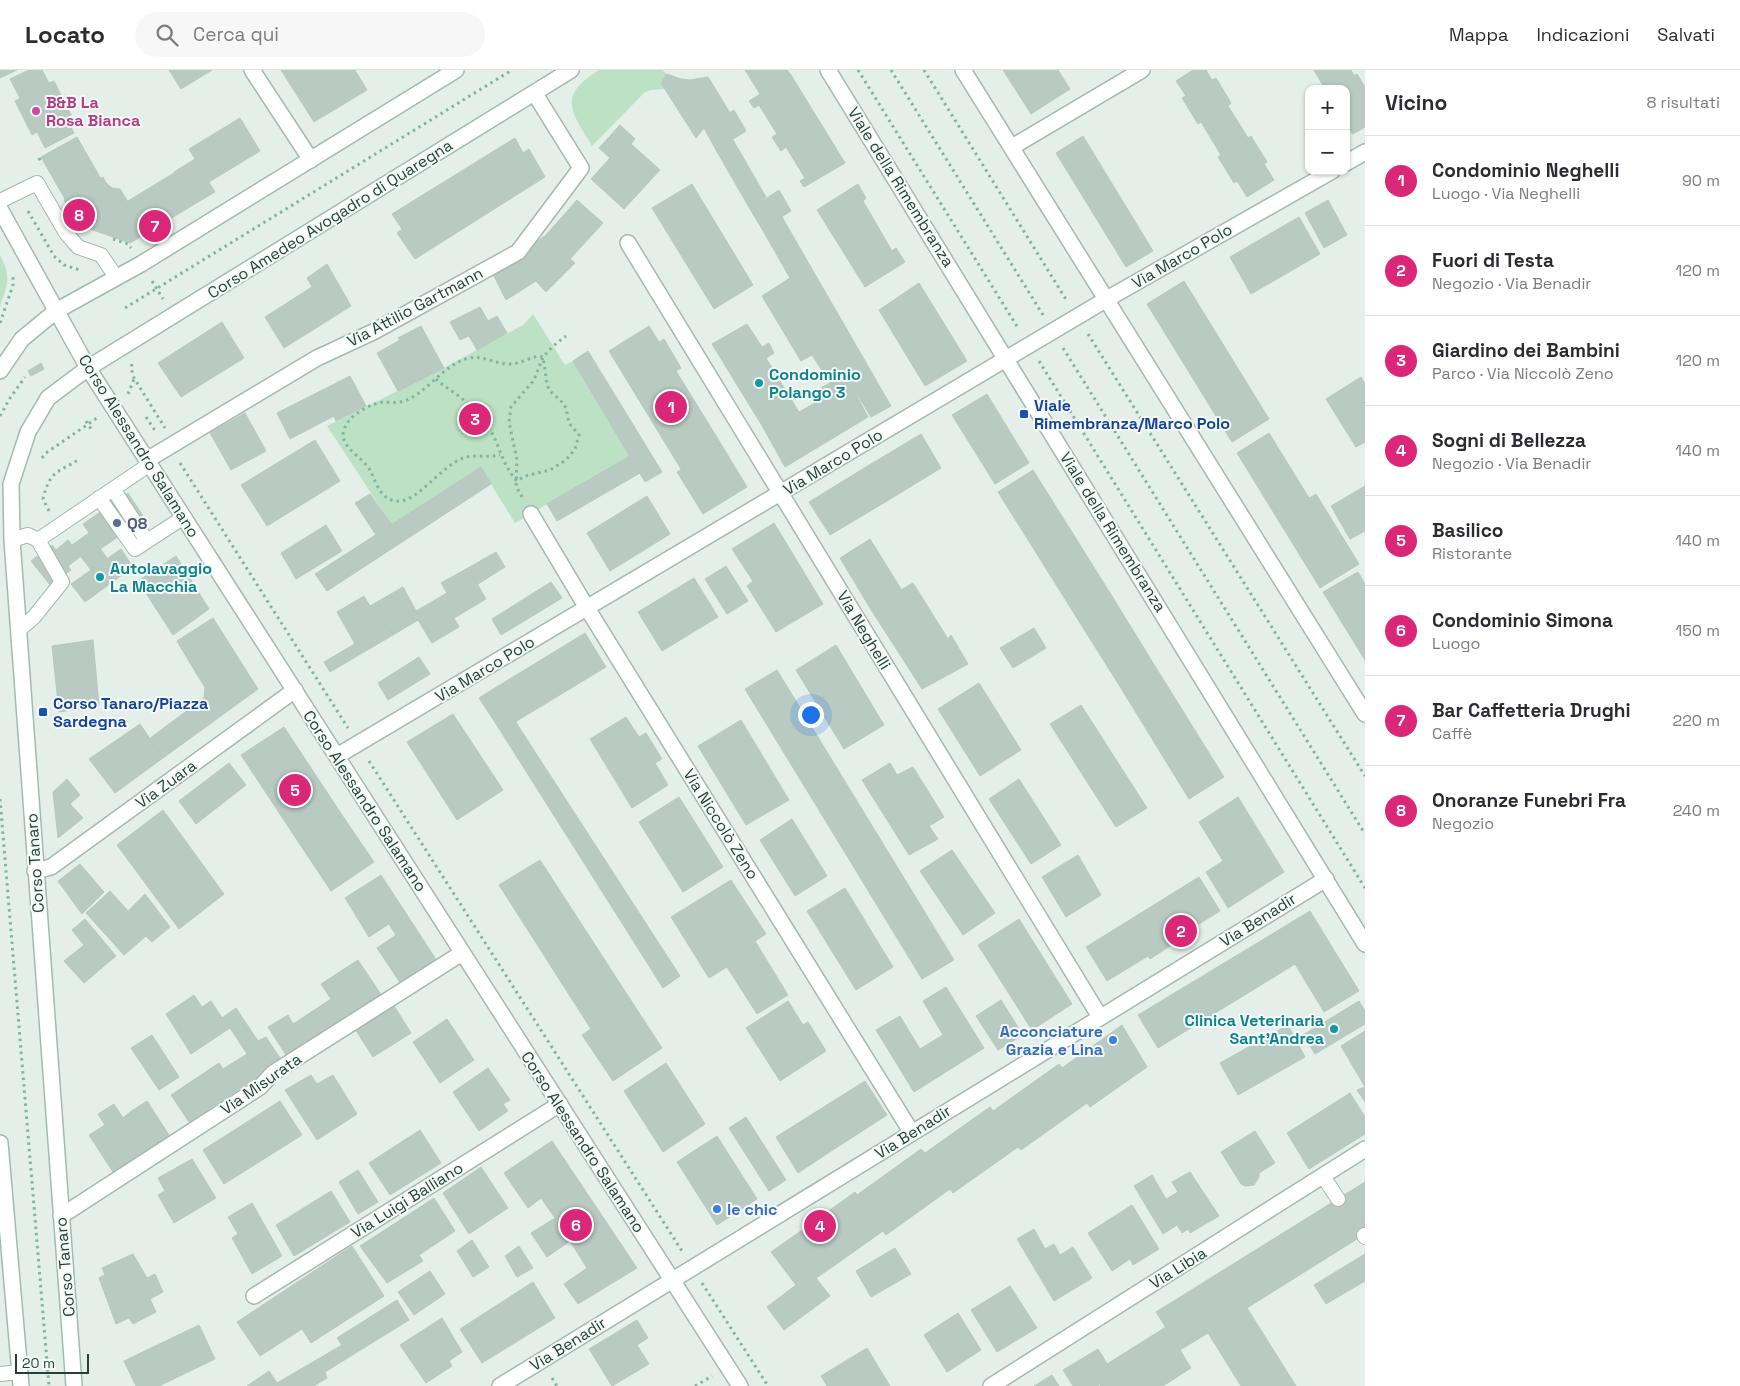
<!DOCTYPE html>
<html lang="it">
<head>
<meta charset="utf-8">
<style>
	:root { --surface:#fff; --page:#f7f7f7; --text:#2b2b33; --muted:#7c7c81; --line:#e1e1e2; --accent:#db2777 }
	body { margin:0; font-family:"Space Grotesk",sans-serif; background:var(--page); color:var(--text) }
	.controls { position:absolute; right:15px; top:15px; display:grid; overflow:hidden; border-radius:10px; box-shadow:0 1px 4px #0004 }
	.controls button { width:45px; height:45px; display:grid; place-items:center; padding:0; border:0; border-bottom:1px solid var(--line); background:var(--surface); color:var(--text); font:25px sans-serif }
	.scale { position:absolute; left:15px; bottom:12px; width:74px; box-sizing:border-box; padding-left:5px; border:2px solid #224237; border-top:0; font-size:14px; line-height:18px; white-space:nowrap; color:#224237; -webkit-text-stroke:4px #f5faf8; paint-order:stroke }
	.you { position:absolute; left:810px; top:644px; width:18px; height:18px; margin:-12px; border:4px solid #fff; border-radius:50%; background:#1a73e8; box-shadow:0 0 0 8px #1a73e833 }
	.badge { display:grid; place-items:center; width:32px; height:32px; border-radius:50%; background:var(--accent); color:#fff; font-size:16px; font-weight:700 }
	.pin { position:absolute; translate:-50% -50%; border:2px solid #fff; box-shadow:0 1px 5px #0006 }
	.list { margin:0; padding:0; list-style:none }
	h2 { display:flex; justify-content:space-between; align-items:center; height:65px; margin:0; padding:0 20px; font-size:21px }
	h2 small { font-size:16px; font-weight:400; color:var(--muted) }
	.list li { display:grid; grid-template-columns:32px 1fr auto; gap:15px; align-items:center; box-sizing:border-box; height:90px; padding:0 20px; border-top:1px solid var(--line) }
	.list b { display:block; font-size:19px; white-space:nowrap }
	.list p { margin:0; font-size:16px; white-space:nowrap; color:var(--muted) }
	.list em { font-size:16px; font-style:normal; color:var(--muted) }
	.icon { flex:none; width:28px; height:28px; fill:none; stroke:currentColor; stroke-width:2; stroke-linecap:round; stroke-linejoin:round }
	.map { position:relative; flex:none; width:1365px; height:1316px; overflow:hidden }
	header { display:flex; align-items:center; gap:30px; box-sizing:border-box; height:70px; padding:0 25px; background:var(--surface); border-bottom:1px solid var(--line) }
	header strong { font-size:24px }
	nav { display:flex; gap:28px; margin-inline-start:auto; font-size:18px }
	.search { width:350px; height:45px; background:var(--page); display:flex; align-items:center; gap:12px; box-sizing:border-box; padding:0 18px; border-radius:28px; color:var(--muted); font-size:19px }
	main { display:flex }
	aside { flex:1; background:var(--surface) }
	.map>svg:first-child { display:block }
</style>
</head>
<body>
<header>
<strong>Locato</strong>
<div class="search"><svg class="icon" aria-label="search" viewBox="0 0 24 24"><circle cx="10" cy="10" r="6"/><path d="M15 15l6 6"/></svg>Cerca qui</div>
<nav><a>Mappa</a><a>Indicazioni</a><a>Salvati</a></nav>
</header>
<main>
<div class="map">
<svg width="1365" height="1316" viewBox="0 0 1365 1316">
	<rect width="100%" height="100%" fill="#e4efe9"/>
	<path fill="#bce1c4" d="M599,0H662L667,4L661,13L665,19L650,20L644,23L592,76C571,41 557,26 599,0Z
		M0,185C12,208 7,214 0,237Z
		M533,244L565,295L573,291L630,386L515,453L481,398L392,455L327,356L444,298L523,255Z"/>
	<path fill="#b9cac2" stroke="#b6c9c0" d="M0,0H17L0,8Z
		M29,0H42L49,13L54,11L71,45L66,48L74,63L45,78L37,62L32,65L15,31L20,28L10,9Z
		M169,0H212L181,19Z
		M281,0H355L367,20L314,52Z
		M745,0H787L791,5L760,24Z
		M1003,0H1058L1070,19L1031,44Z
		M1193,0H1206L1212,10L1216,8L1231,33L1228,36L1248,68L1251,66L1267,92L1264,94L1274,110L1247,127L1237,111L1234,113L1218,87L1221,85L1201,52L1198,54L1182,28L1186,26L1176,11Z
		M1314,0H1351L1354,6L1357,4L1365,17V57L1353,64L1346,54V19H1325Z
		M667,4L681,9L690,10L708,7L730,43L704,58L696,68L661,13Z
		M791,5L845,93L804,117L800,111L805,108L786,77L781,81L772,67L777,64L759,35L754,38L749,31Z
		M734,40L746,61L716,80L704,58Z
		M240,48L260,81L209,112L189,79Z
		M620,55L635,69L631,74L660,100L624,139L591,109L610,88L599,78Z
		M1083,66L1153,181L1126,197L1056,83Z
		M77,67L101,109L65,129L41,87Z
		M515,68L523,83L529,79L545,107L415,189L397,163L402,159L392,144Z
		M733,70L766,127L750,139L716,80Z
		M195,89L215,122L193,135L174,102Z
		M174,103L193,135L147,163L128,131Z
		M103,107L106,113L112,118L120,119L147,163L130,173L79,155L64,130Z
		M692,114L753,215L714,239L652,138Z
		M858,114L866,128L863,131L892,181L896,178L905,192L865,217L817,140Z
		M779,120L791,141L762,159L750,139Z
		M577,130L603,153L570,189L545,166Z
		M1328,130L1347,165L1324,178L1305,143Z
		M782,147L891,336L871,347L849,311L835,320L812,285L801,291L762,226L790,208L762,159Z
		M1299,147L1320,184L1251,224L1230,187Z
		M545,166L575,193L546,222L536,211L506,230L492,202Z
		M327,194L351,236L284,278L265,247L312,217L307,208Z
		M1184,211L1269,349L1232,372L1147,234Z
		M919,213L967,291L925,316L879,240Z
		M480,237L488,251L497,246L507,263L477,280L469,266L460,270L450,252Z
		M222,252L244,288L181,327L158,293Z
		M747,254L762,277L769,273L774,283L766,288L797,339L764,359L712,274Z
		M421,256L444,298L398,321L377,283L400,270L398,268Z
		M649,256L659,272L664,269L681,298L676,301L721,374L681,399L609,281Z
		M588,281L662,402L645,412L573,291Z
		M41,293L44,299L31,306L28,301Z
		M350,306L366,336L336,351L334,346L290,369L277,343Z
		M1361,307L1365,314V372L1356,377L1326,329Z
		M849,311L868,347L785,397L764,359L797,339L799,342L822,329L817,320L830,313L835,320Z
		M987,324L1029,393L995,414L952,345Z
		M245,343L266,381L231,400L210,363Z
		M1269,363L1309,428L1277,448L1237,383Z
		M921,364L941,398L887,431L866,397Z
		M315,370L340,411L267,456L241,415Z
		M721,374L747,417L703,444L677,402Z
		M630,386L640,403L557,451L547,434Z
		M481,397L491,414L327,521L315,504Z
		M866,397L887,431L830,465L809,432Z
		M1033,400L1075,467L1040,489L998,422Z
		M1365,416V461L1350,469L1331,436Z
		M128,423L145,449L100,479L83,454Z
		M370,424L392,455L376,465L355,433Z
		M1316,424L1359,494L1320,518L1277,448Z
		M647,426L670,464L610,501L587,463Z
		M774,453L823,534L776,562L747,516L753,511L732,479Z
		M326,455L342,481L296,509L281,483Z
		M89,463L107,488L91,500L72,475Z
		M1075,467L1115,531L1080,553L1040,489Z
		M870,469L901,519L870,538L840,488Z
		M68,470L81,486L68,496L71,500L51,516L31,491L52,475L56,480Z
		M121,479L133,497L85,532L71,514Z
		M496,482L505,497L478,514L468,498Z
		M176,486L209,539L173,565L138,511Z
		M726,496L748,531L727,544L705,509Z
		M468,498L486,529L454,548L459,557L432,573L418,550L420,548L416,541L447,523L441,513Z
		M1358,502L1365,514V590L1323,522Z
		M694,508L718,547L662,581L638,542Z
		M551,512L562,528L501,565L492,549Z
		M913,513L948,569L951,565L968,594L922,619L870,538Z
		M403,517L420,548L418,550L393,565L387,555L355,574L337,542L364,526L370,536Z
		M1115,531L1153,593L1119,615L1080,553Z
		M213,548L232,578L196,603L177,571Z
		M387,555L393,565L330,602L324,592Z
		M1034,558L1046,578L1013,598L1000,578Z
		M585,563L606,597L515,652L495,618Z
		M93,570L99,636L59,642L52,576Z
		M836,575L884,655L844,679L796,600Z
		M232,578L258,619L163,688L149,669L204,628L205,617L196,603Z
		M419,587L430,604L388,630L378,613Z
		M1153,593L1224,707L1189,729L1119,615Z
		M777,600L954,890L922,909L745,619Z
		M979,613L1021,680L980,706L938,639Z
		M495,618L506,637L491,646L479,628Z
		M1081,635L1147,738L1116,757L1050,654Z
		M506,637L680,906L663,918L491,646Z
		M453,644L503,720L457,750L407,672Z
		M626,647L639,667L646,663L662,689L655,693L668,715L632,738L590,669Z
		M741,650L789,730L746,755L698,676Z
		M140,654L163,688L115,723L89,689Z
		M284,657L342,745L299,773L241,685Z
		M229,693L246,715L196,754L179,731Z
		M890,693L897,705L913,697L944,747L929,756L938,769L909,785L862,710Z
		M67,709L80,725L70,734L83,748L58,768L53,722Z
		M1019,709L1061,775L1031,794L989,729Z
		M679,727L723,797L683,822L639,752Z
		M1238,727L1284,802L1228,838L1206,802L1223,791L1199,752Z
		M163,740L224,824L179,859L117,775Z
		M342,745L374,792L331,821L299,773Z
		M792,749L827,806L795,826L760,770Z
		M952,780L995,843L963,865L920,801Z
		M1078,785L1101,825L1066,847L1042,807Z
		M540,790L632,932L591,959L499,815Z
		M80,794L104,822L82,844L58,811Z
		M381,805L437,891L401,914L377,878L396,865L389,854L369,867L345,828Z
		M1199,807L1220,841L1178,867L1179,870L1150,889L1148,886L1107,911L1086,877Z
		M731,810L766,864L755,871L788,925L757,944L727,897L709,908L671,847Z
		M845,818L893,897L856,920L807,841Z
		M110,821L128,841L145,824L170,857L152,872L146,866L124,885L86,843Z
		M1310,841L1359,921L1324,942L1295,894L1274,907L1254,875Z
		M85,849L116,886L84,913L64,891L84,875L72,860Z
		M1019,849L1072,934L1032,960L978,875Z
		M1254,875L1274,907L1158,978L1138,945Z
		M358,890L382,926L288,988L268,957L288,945L293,954L331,929L321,914Z
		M946,917L984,978L914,1022L876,960L900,946L920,979L943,965L923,931Z
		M194,925L202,937L211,931L222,948L236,938L258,971L266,967L282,991L189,1052L171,1025L219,993L223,999L247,984L230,958L191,984L166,944Z
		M1001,930L1023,965L998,980L976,946Z
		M788,931L803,955L808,952L826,981L780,1011L746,958Z
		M1359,931L1365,941V954L1315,984L1303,965Z
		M632,932L662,978L613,1011L582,965Z
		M393,934L411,963L373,987L355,959Z
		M447,949L474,990L440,1013L413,972Z
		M1122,955L1147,997L1090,1037L1087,1033L1021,1080L1018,1077L953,1123L950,1119L886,1165L883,1161L835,1195L808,1156L855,1122L857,1125L921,1079L925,1083L990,1037L993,1041L1059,994L1062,998Z
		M1288,955L1305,987L1238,1025L1220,993Z
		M1365,961V1032L1357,1020L1365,1017L1341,976Z
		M152,965L179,1007L159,1020L131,978Z
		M666,993L705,1054L663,1082L624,1021Z
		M488,998L510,1030L503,1034L508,1041L479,1061L453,1022Z
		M311,1005L317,1014L333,1005L357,1044L317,1070L285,1020Z
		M865,1011L887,1045L825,1085L803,1050Z
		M1350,1023L1365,1047V1064L1309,1099L1287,1063Z
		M147,1031L169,1065L153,1076L130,1042Z
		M280,1031L302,1065L224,1114L203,1080Z
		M114,1034L123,1048L130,1042L153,1076L113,1102L89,1065L105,1055L98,1044Z
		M746,1047L786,1110L769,1121L729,1058Z
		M803,1050L825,1085L798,1103L776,1067Z
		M420,1060L441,1093L390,1125L369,1093Z
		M1255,1061L1275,1093L1259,1103V1107L1254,1115L1245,1116L1241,1114L1221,1082Z
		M717,1066L757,1129L717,1155L677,1092Z
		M552,1071L637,1198L578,1234L564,1214L587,1198L570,1171L547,1187L531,1163L555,1148L541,1128L528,1138L504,1103Z
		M192,1089L216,1128L174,1153L158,1125L165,1121L158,1108Z
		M481,1097L508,1138L469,1164L443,1123Z
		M358,1100L378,1132L358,1144L339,1112Z
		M1190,1102L1219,1146L1190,1163L1188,1159L1182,1163L1177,1155L1163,1164L1134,1116L1152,1105L1166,1129L1178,1122L1172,1112Z
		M1365,1112V1164L1247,1238L1296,1316H1241L1208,1263L1180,1280L1156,1242Z
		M331,1121L350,1152L294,1186L276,1155Z
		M434,1128L455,1161L419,1185L423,1191L387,1213L360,1176Z
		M252,1133L282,1186L252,1204L232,1168L238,1164L228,1147Z
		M1132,1135L1159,1179L1133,1195L1130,1189L1112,1201L1088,1163Z
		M808,1156L835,1195L816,1208L830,1226L784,1260L767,1237L796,1215L771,1182Z
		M1034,1159L1045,1179L1054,1174L1060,1185L1073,1177L1092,1208L1054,1231L1017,1169Z
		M472,1170L489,1197L473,1207L457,1181Z
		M352,1176L384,1226L311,1273L302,1259L260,1286L237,1252Z
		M519,1176L533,1198L517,1207L505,1186Z
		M895,1178L911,1204L871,1227L856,1201Z
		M133,1184L147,1208L155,1204L163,1222L150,1229L156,1242L133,1254L129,1248L116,1254L99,1208L105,1205L102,1198Z
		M1365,1184V1211L1326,1234L1314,1215Z
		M430,1201L445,1224L414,1245L398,1222Z
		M533,1212L555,1248L482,1293L460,1259Z
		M1010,1216L1037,1258L997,1282L971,1240Z
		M397,1230L409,1250L325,1302L327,1308L314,1316H247L269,1301L277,1313L342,1275L337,1268Z
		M958,1243L981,1280L947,1302L924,1265Z
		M442,1248L462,1282L449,1291L452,1296L426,1313L400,1275Z
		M637,1250L648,1268L637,1275L649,1294L612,1316L589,1279Z
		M199,1255L215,1289L159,1316H136L124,1291Z
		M1166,1257L1191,1298L1163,1316H1121L1107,1294Z
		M867,1278L890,1316H827L821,1306Z
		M1098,1279L1121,1316H1101L1100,1314L1097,1316H1073L1063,1300Z
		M1052,1305L1059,1316H1034Z"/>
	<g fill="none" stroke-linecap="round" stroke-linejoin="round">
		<defs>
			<path id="service" d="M0,131L37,113L66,163L78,177L101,185L116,207
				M113,419L147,471
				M99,428L135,479L184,447
				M12,470L28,465L38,470L150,394
				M20,559L34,547L62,512L38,470
				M1323,1106L1338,1129
				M1364,1165L1365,1167
				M0,1304L20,1302"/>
			<path id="minor" d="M252,0L311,90
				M1012,77L1142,0
				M1346,93L1365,82
				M628,173L1100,947
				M88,298L740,1316
				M147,390L317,288L373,262L518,182L581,98L535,24
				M531,444L587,538L912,1063
				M337,686L1107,229L1332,101
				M35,801L51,797L295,620
				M61,1146L260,1017L273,1003L462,883
				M254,1226L560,1034
				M500,1316L1326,809
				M991,1316L1365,1079"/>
			<path id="tertiary" d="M828,0L1365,874
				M963,0L1365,644
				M0,139L88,298"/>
			<path id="secondary" d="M0,301L22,269L56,241L141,194L456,0
				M0,1073L21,1316
				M74,1316L12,470L11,414L28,362L48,328L88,298L571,0"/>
		</defs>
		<use href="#service" stroke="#a6b8b0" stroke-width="16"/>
		<use href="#minor" stroke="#a6b8b0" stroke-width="18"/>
		<use href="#tertiary" stroke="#a6b8b0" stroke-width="18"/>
		<use href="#secondary" stroke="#a2bbb1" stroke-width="18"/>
		<path stroke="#83b4a1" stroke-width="3" stroke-dasharray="2.5 4" stroke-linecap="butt" d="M858,0L1018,258
			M891,0L1043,245
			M924,0L1067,231
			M39,88L42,94
			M28,141L54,186L64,195L80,200
			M113,169L128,174L131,178
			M152,211L163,229
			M125,238L512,0
			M0,253L13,215V204
			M1088,264L1365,706
			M1063,278L1365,764
			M1039,291L1365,818
			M132,294L131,298L134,308L165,358
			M436,309C443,316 453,321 461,328C470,335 479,343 486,353C499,371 501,394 517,411L525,406L550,400L566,390L575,379L579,365L569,353L566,338L562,332L549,320L547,314L543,287C534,284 521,294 511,294C497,295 483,285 470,288C445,292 428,323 404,331C395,334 386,331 378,333C365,337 348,346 344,360C338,377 365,388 371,402C378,416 381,432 401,431C419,429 442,396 463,388C474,384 488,388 500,385
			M128,324L134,309
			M0,346L10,328L25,307
			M146,347L156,362
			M86,351L93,362
			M42,388L46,383L97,348
			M180,393L348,658
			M522,427L516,416L517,390L509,352L511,337L534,310L543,287L553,276L566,266
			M49,441L43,429C50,401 56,403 80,389
			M369,691L682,1181
			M0,729L49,1316
			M702,1213L768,1316
			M552,1308L557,1316
			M695,1316L712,1306"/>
		<use href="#service" stroke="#fff" stroke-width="14"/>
		<use href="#minor" stroke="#fff" stroke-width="15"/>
		<use href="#tertiary" stroke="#fff" stroke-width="15"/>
		<use href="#secondary" stroke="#fff" stroke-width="15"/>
	</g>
	<circle fill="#d1479c" stroke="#f5faf8" stroke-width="2" cx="36" cy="41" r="5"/>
	<g fill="#0f9aa8" stroke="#f5faf8" stroke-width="2">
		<circle cx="759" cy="313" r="5"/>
		<circle cx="100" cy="507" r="5"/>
		<circle cx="1334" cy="959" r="5"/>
	</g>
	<g fill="#1a4fb4" stroke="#f5faf8" stroke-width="2">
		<rect x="1019" y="339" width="10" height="10" rx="2.5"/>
		<rect x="38" y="637" width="10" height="10" rx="2.5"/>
	</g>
	<circle fill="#5c6f8a" stroke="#f5faf8" stroke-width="2" cx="117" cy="453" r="5"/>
	<g fill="#3f7fe0" stroke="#f5faf8" stroke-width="2">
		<circle cx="1113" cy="970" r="5"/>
		<circle cx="717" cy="1139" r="5"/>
	</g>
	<g text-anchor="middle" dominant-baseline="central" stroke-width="4" stroke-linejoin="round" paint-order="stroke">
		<g font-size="16" font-weight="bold" fill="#b23c85" stroke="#f5faf8" text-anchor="start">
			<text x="46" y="32">B&amp;B La<tspan x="46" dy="18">Rosa Bianca</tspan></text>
		</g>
		<g font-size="16" fill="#224237" stroke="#f5faf8">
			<text transform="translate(901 117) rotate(58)">Viale della Rimembranza</text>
			<text transform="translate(330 149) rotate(-32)">Corso Amedeo Avogadro di Quaregna</text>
			<text transform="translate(1182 186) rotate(-30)">Via Marco Polo</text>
			<text transform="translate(415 237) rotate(-28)">Via Attilio Gartmann</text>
			<text transform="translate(139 376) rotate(58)">Corso Alessandro Salamano</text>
			<text transform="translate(833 392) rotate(-31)">Via Marco Polo</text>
			<text transform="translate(1113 462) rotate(58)">Viale della Rimembranza</text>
			<text transform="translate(864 560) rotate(59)">Via Neghelli</text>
			<text transform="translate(485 599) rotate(-31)">Via Marco Polo</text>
			<text transform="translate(166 714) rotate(-36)">Via Zuara</text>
			<text transform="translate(365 731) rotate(57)">Corso Alessandro Salamano</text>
			<text transform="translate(721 754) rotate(58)">Via Niccolò Zeno</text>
			<text transform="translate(35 793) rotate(-94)">Corso Tanaro</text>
			<text transform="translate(1258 850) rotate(-32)">Via Benadir</text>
			<text transform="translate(261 1014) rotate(-35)">Via Misurata</text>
			<text transform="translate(913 1062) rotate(-32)">Via Benadir</text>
			<text transform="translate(583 1072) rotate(57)">Corso Alessandro Salamano</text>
			<text transform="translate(407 1130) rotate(-32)">Via Luigi Balliano</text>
			<text transform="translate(65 1197) rotate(-95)">Corso Tanaro</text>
			<text transform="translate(1178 1198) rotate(-32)">Via Libia</text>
			<text transform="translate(568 1274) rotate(-32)">Via Benadir</text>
		</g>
		<g font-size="16" font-weight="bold" fill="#0d838f" stroke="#f5faf8" text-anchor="start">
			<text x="769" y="304">Condominio<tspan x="769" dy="18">Polango 3</tspan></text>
			<text x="110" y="498">Autolavaggio<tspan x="110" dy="18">La Macchia</tspan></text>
			<text x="1324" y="950" text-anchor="end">Clinica Veterinaria<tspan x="1324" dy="18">Sant'Andrea</tspan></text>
		</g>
		<g font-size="16" font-weight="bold" fill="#164399" stroke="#f5faf8" text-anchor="start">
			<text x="1034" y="335">Viale<tspan x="1034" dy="18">Rimembranza/Marco Polo</tspan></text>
			<text x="53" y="633">Corso Tanaro/Piazza<tspan x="53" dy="18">Sardegna</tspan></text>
		</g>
		<g font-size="16" font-weight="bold" fill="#4e5e75" stroke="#f5faf8" text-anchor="start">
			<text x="127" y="453">Q8</text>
		</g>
		<g font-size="16" font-weight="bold" fill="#366cbe" stroke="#f5faf8" text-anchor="end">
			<text x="1103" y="961">Acconciature<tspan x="1103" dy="18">Grazia e Lina</tspan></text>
			<text x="727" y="1139" text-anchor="start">le chic</text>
		</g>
	</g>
</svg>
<div class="controls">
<button>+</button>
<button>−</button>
</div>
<div class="scale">20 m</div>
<div class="you"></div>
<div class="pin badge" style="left:671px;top:337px">1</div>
<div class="pin badge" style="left:1181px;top:861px">2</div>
<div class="pin badge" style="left:475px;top:349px">3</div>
<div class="pin badge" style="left:820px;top:1156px">4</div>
<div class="pin badge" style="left:295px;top:720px">5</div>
<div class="pin badge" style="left:576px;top:1155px">6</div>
<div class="pin badge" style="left:155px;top:156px">7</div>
<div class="pin badge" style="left:79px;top:145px">8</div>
</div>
<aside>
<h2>Vicino<small>8 risultati</small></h2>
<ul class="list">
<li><span class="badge">1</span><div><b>Condominio Neghelli</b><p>Luogo · Via Neghelli</p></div><em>90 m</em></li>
<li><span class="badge">2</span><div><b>Fuori di Testa</b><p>Negozio · Via Benadir</p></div><em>120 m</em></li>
<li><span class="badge">3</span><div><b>Giardino dei Bambini</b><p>Parco · Via Niccolò Zeno</p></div><em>120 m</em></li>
<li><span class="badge">4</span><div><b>Sogni di Bellezza</b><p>Negozio · Via Benadir</p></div><em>140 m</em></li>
<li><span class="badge">5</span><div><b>Basilico</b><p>Ristorante</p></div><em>140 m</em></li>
<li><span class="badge">6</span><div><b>Condominio Simona</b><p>Luogo</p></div><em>150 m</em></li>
<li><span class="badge">7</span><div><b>Bar Caffetteria Drughi</b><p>Caffè</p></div><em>220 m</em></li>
<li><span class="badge">8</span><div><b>Onoranze Funebri Fra</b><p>Negozio</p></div><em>240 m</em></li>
</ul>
</aside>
</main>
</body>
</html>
